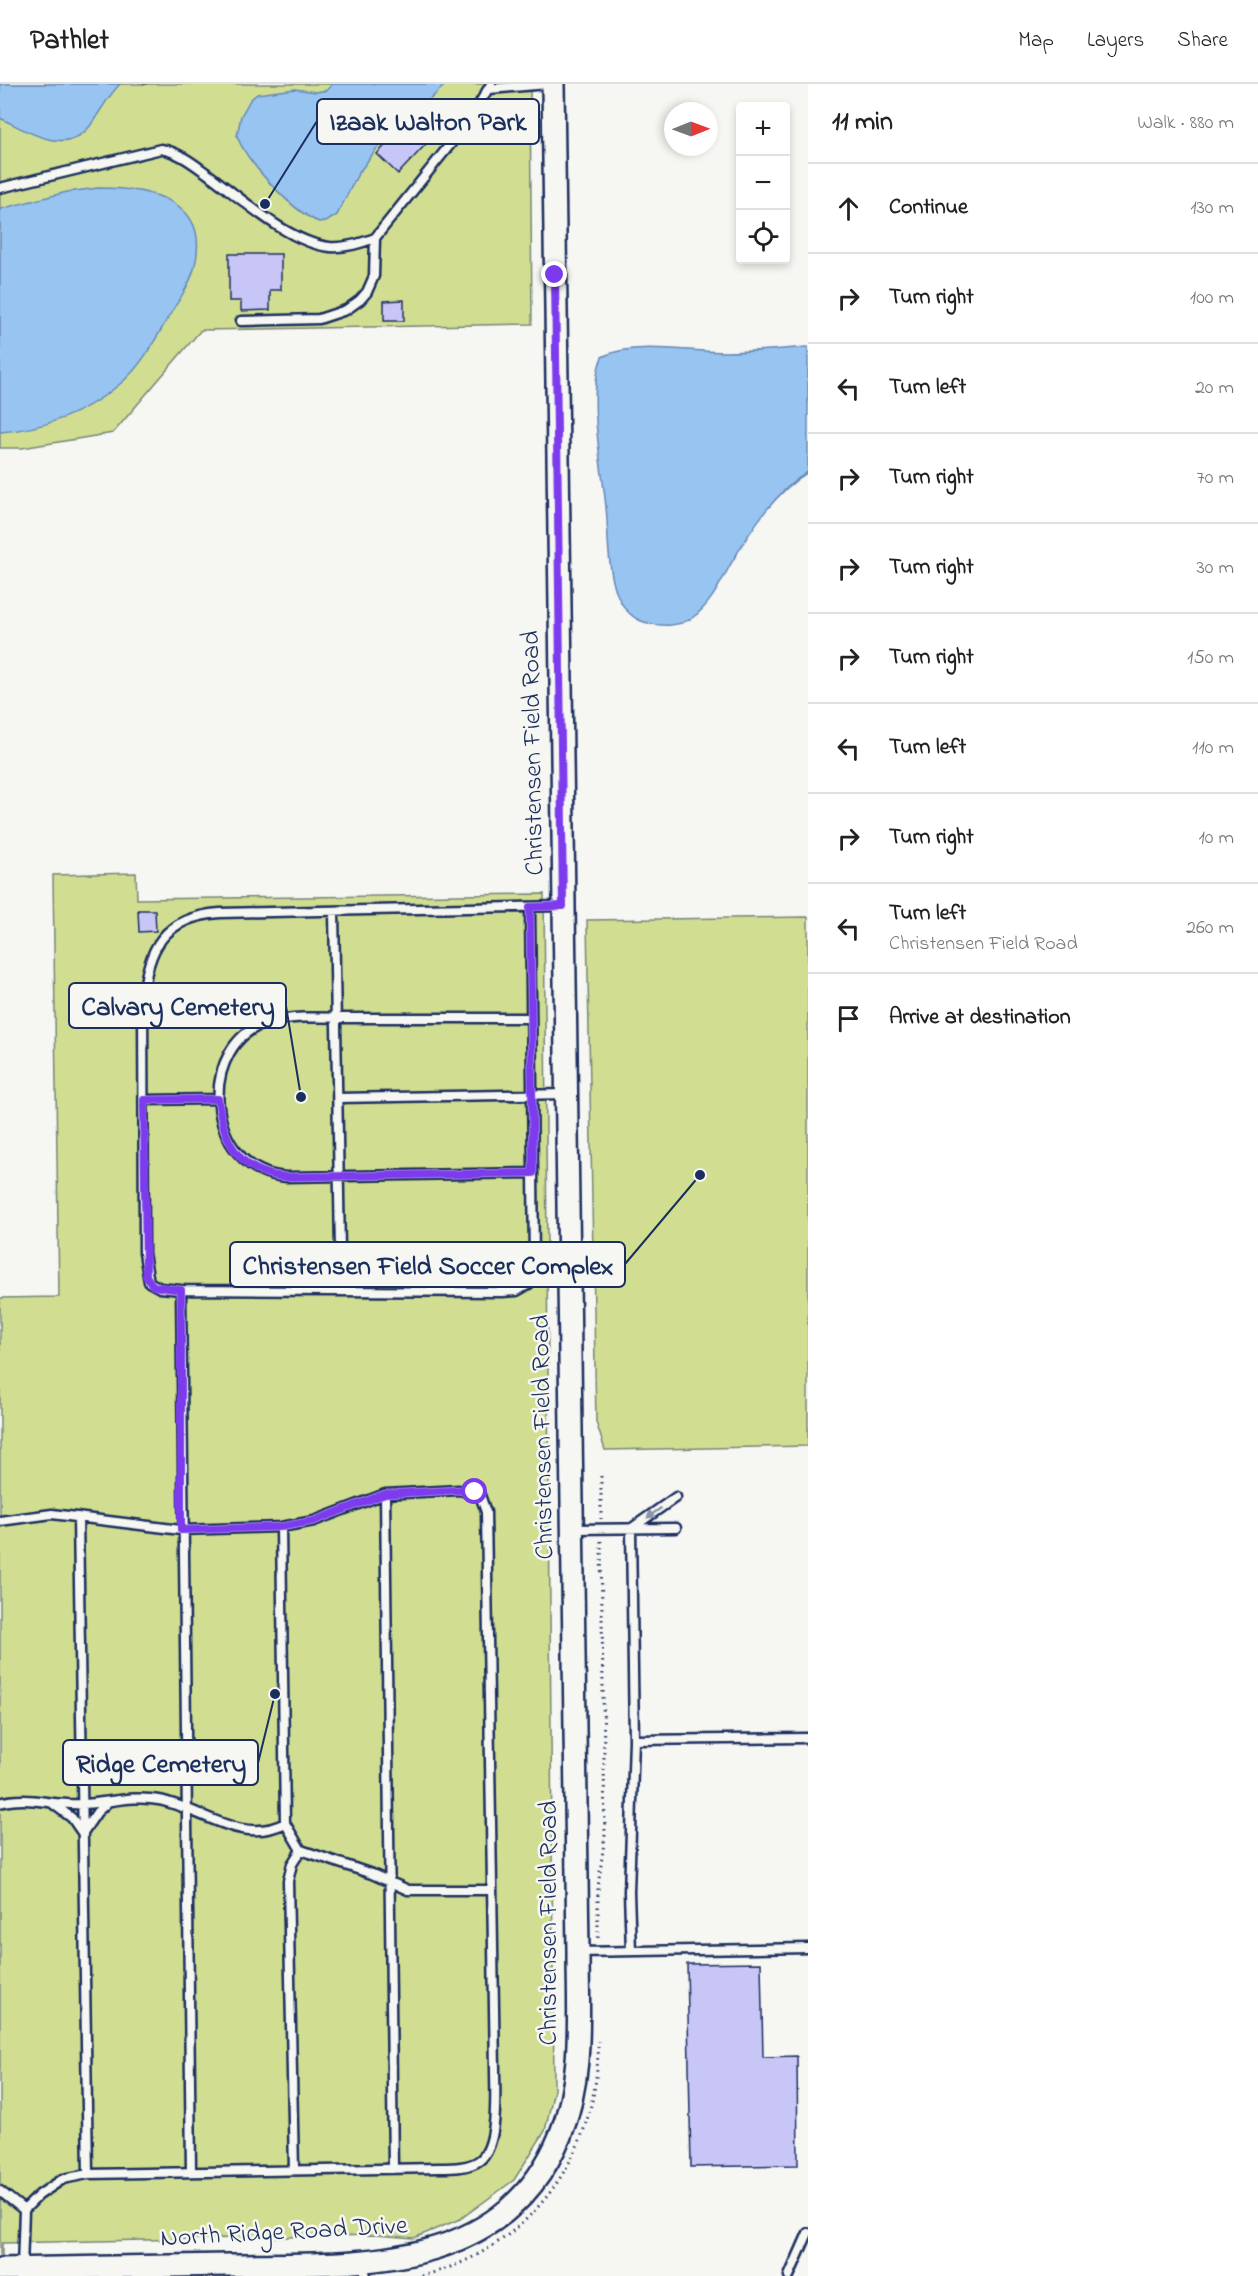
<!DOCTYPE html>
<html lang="en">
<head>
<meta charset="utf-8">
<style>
	:root { --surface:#fff; --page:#f2f2f2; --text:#222; --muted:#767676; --line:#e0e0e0 }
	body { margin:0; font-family:"Indie Flower",sans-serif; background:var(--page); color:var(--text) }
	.controls { position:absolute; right:18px; top:18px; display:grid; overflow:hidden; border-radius:6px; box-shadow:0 3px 9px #0003 }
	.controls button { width:54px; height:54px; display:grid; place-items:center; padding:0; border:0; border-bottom:2px solid var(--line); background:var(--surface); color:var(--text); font:30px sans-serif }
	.compass { position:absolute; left:664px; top:18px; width:54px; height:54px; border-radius:50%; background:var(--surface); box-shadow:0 3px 9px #0003; rotate:89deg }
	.stop { position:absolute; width:18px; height:18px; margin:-14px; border:4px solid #7c3aed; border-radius:50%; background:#fff }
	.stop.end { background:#7c3aed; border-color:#fff; box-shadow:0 2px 6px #0008 }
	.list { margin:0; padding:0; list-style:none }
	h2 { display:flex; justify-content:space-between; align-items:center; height:78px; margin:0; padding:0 24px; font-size:26px }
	h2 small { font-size:20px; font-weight:400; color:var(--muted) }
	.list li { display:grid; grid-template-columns:39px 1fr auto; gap:18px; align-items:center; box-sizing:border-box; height:90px; padding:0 24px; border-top:2px solid var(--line) }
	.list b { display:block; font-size:22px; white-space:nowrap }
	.list p { margin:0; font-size:20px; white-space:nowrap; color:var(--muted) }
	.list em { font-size:20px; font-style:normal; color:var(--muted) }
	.icon { flex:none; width:33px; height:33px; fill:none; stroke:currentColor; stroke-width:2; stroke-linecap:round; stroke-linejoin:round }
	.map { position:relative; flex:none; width:808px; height:2192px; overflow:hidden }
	header { display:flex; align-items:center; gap:36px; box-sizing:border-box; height:84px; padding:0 30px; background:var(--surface); border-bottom:2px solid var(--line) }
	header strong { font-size:28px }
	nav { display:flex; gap:33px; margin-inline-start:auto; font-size:21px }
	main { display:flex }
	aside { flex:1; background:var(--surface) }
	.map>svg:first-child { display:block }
</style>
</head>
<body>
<header>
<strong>Pathlet</strong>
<nav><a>Map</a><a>Layers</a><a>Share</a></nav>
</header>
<main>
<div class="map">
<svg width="808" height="2192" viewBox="0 0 808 2192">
	<rect width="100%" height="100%" fill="#f6f6f2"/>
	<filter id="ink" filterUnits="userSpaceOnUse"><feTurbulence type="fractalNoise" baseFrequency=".0167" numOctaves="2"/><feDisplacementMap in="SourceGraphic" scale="12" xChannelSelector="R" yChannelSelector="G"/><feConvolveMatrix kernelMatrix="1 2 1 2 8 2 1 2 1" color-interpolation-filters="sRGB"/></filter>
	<g filter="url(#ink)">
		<path fill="#d1de91" stroke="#768678" stroke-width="1.5" d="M0,0H530L532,240L201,246L113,349L22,364H0Z
			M136,789L137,815L544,810L554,2006L545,2047L514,2096L460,2135L414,2154L376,2151L2,2159V2192H0V1214L59,1213L53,791Z
			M808,833V1362L605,1366L596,1338L587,836Z"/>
		<path fill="#97c4f1" stroke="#6588b6" stroke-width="1.5" d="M0,0H120C108,12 100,28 90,42C65,73 27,47 0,34Z
			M332,0H446L420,25L392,44L358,90L337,131L326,138H319C293,128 247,79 237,52L241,32L250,16L257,10L295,5L316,8L327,6Z
			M98,104C147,104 211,114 195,181C191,200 178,217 168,234C155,256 141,283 120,300C85,329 45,345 0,348V125L67,108Z
			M808,263V388C775,408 751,445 732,478C721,497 711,521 692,534C679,543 659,543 644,538C607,526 609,468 607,436C605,393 585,312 602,273C631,257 691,268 725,268C753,268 780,265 808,263Z"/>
		<path fill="#c8c5f7" stroke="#1b2f5e" stroke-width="1.5" d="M406,39L412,45L413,54L422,53L427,59L398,90L377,70Z
			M229,170H281V206H270V226L241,227V217H229Z
			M404,216V237H384V217Z
			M138,826H155L156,847L139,848Z
			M761,1879L763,1973L797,1972L798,2081L691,2083L687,1880Z"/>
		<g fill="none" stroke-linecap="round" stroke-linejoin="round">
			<defs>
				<path id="service" d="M489,5L548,0
					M417,49L428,38L452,58
					M0,104L161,65C178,68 191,78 205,88C239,112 288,159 330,163C346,164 361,159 375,154
					M241,237L319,235L346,226L360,216L367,208L374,192L375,154L469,37L491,0
					M530,823L534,1177L529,1200L517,1207L502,1208L181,1206L160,1204L149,1198L144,1169L143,916C147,864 164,833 220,829L563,822
					M334,828L340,1166L337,1207
					M531,934C473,934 415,934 357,934C329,934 297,931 270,938C196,956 202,1087 286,1093L533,1089
					M338,1014L565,1010
					M144,1016L218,1015
					M181,1206L191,2087
					M385,1410L393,2085
					M78,1433L88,2090
					M0,1437L52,1430L181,1446L281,1443L314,1437L385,1410L459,1406L480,1411L486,1428L495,1986C495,2008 499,2061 480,2076C470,2084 452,2084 439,2084L88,2090L63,2095L39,2111L24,2126L22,2184
					M281,1443L285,1739L301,1766L372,1790L408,1806H492
					M632,1444L676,1413
					M572,1445L676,1444
					M634,1656L808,1654
					M0,1719C27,1711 54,1722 82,1720C108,1719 133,1711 159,1716C202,1724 241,1762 285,1739
					M52,1719L72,1734L83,1750
					M84,1747L97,1728L108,1718
					M631,1867L629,1808L634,1656L631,1445
					M578,1868L808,1864
					M294,2086L288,1797L292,1780L301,1766
					M0,2107L24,2126
					M363,2179L366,2192
					M789,2192L808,2149"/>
				<path id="tertiary" d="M0,2185C76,2184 151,2182 227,2181C354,2179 502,2192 560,2052C584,1993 578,1930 578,1868L553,0"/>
			</defs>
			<use href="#service" stroke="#1b2f5e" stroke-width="13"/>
			<use href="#tertiary" stroke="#1b2f5e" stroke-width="26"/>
			<path stroke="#1b2f5e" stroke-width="3" stroke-dasharray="1.5 4.5" stroke-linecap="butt" d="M145,1V0
				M601,1392V1435
				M598,1854V1803L605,1751L601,1457
				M421,2192C531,2166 600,2068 598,1957"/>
			<use href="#service" stroke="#f6f6f2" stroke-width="8"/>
			<use href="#tertiary" stroke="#f6f6f2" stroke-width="21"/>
		</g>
		<defs><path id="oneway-solid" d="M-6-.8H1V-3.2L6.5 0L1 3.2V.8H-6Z" transform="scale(1.5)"/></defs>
		<use fill="#8892a8" href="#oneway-solid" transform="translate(654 1429) rotate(145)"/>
	</g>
	<g fill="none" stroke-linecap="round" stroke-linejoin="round" filter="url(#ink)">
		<path stroke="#7c3aed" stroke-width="8" d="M475,1408L459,1406L385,1410L314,1437L280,1443L181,1446V1206L153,1202L146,1192L144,1016L218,1015C223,1057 239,1090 286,1093L533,1089L530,823L563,822L555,191"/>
	</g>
	<g text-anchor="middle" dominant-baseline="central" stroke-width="5" stroke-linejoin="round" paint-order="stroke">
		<g font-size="26" fill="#1b2f5e" stroke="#f6f6f2">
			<text transform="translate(534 669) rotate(-91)">Christensen Field Road</text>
			<text transform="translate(544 1353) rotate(-91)">Christensen Field Road</text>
			<text transform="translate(550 1839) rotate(-90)">Christensen Field Road</text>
			<text transform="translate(284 2149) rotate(-3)">North Ridge Road Drive</text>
		</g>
	</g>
	<path fill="none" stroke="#1b2f5e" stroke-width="2" d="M265 120L317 37M301 1013L286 922M700 1091L625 1180M275 1610L258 1679"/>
	<g fill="#1b2f5e" stroke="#f6f6f2" stroke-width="2">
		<circle cx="265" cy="120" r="6"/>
		<circle cx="301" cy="1013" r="6"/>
		<circle cx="700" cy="1091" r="6"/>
		<circle cx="275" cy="1610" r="6"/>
	</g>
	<g fill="#f6f6f2" stroke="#1b2f5e" stroke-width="2">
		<rect x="317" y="15" width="222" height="45" rx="6"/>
		<rect x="69" y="899" width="217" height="45" rx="6"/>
		<rect x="230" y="1158" width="395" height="45" rx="6"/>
		<rect x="63" y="1656" width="195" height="45" rx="6"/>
	</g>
	<g font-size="27" text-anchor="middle" font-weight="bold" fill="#1b2f5e">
		<text x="428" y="46">Izaak Walton Park</text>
		<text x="178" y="931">Calvary Cemetery</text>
		<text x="428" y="1190">Christensen Field Soccer Complex</text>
		<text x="161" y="1688">Ridge Cemetery</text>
	</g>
</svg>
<div class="controls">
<button>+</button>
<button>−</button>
<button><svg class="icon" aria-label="locate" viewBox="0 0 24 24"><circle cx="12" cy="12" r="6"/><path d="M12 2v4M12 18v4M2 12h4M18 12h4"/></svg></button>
</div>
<svg class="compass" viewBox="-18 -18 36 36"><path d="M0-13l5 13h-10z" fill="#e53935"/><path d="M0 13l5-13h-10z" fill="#767676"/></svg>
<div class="stop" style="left:475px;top:1408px"></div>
<div class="stop end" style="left:555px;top:191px"></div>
</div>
<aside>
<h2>11 min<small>Walk · 880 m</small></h2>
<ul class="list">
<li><svg class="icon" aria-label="ahead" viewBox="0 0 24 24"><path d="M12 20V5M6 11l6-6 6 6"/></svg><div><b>Continue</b></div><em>130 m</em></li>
<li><svg class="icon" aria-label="right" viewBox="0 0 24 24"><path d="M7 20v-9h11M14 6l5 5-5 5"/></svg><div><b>Turn right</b></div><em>100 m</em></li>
<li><svg class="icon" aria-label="left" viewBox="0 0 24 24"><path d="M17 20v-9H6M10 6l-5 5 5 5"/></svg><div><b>Turn left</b></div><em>20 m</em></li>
<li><svg class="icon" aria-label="right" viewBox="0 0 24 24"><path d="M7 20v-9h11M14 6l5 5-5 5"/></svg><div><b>Turn right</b></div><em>70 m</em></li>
<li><svg class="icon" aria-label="right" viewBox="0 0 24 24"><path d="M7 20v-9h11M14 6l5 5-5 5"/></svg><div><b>Turn right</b></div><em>30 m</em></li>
<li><svg class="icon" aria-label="right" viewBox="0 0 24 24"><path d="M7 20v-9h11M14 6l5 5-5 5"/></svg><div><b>Turn right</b></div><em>150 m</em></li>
<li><svg class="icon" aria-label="left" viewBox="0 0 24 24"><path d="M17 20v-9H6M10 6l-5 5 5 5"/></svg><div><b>Turn left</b></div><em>110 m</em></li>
<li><svg class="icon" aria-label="right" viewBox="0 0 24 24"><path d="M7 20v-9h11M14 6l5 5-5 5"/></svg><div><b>Turn right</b></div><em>10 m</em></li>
<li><svg class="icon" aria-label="left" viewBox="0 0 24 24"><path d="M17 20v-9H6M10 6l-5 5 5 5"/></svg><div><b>Turn left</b><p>Christensen Field Road</p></div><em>260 m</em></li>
<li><svg class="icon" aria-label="arrive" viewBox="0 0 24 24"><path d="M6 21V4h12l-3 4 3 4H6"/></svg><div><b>Arrive at destination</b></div></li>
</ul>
</aside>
</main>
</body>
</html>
